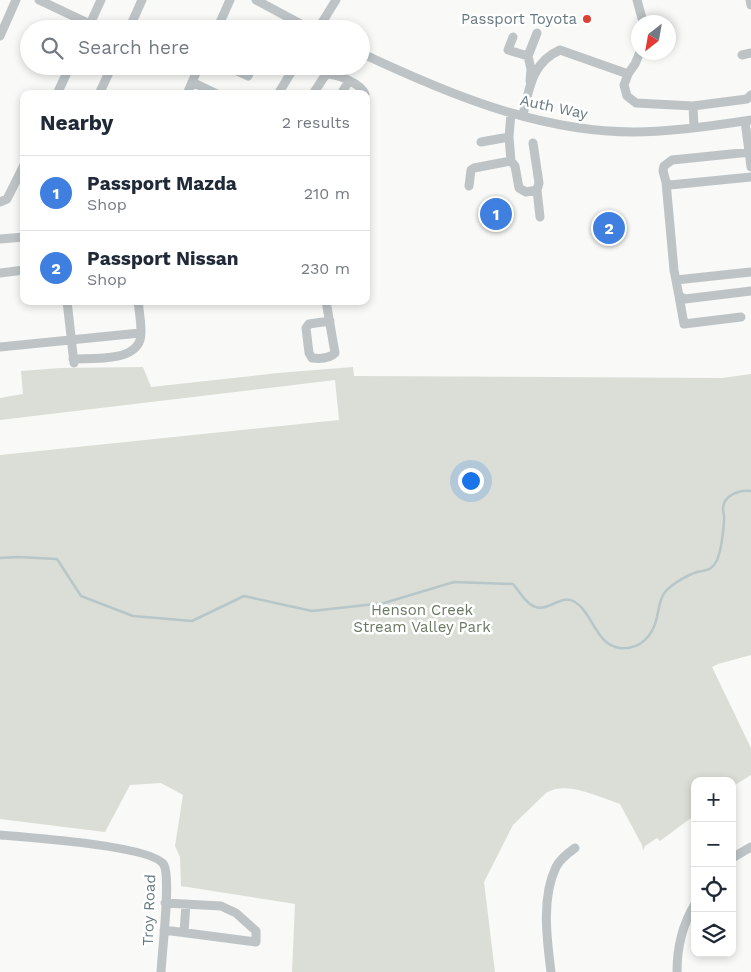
<!DOCTYPE html>
<html lang="en">
<head>
<meta charset="utf-8">
<style>
	:root { --surface:#fff; --page:#f6f6f7; --text:#1f2937; --muted:#747a83; --line:#e0e1e3; --accent:#2563eb }
	body { margin:0; font-family:"Work Sans",sans-serif; background:var(--page); color:var(--text) }
	.controls { position:absolute; right:15px; bottom:15px; display:grid; overflow:hidden; border-radius:10px; box-shadow:0 2px 8px #0003 }
	.controls button { width:45px; height:45px; display:grid; place-items:center; padding:0; border:0; border-bottom:1px solid var(--line); background:var(--surface); color:var(--text); font:25px sans-serif }
	.compass { position:absolute; left:631px; top:15px; width:45px; height:45px; border-radius:50%; background:var(--surface); box-shadow:0 2px 8px #0003; rotate:211deg }
	.you { position:absolute; left:470px; top:480px; width:18px; height:18px; margin:-12px; border:4px solid #fff; border-radius:50%; background:#1a73e8; box-shadow:0 0 0 8px #1a73e833 }
	.badge { display:grid; place-items:center; width:32px; height:32px; border-radius:50%; background:var(--accent); color:#fff; font-size:16px; font-weight:700 }
	.pin { position:absolute; translate:-50% -50%; border:2px solid #fff; box-shadow:0 1px 5px #0006 }
	.list { margin:0; padding:0; list-style:none }
	h2 { display:flex; justify-content:space-between; align-items:center; height:65px; margin:0; padding:0 20px; font-size:21px }
	h2 small { font-size:16px; font-weight:400; color:var(--muted) }
	.list li { display:grid; grid-template-columns:32px 1fr auto; gap:15px; align-items:center; box-sizing:border-box; height:75px; padding:0 20px; border-top:1px solid var(--line) }
	.list b { display:block; font-size:19px; white-space:nowrap }
	.list p { margin:0; font-size:16px; white-space:nowrap; color:var(--muted) }
	.list em { font-size:16px; font-style:normal; color:var(--muted) }
	.icon { flex:none; width:28px; height:28px; fill:none; stroke:currentColor; stroke-width:2; stroke-linecap:round; stroke-linejoin:round }
	.map { position:relative; flex:none; width:751px; height:972px; overflow:hidden }
	.search { position:absolute; background:var(--surface); box-shadow:0 2px 8px #0003; left:20px; top:20px; width:350px; height:55px; display:flex; align-items:center; gap:12px; box-sizing:border-box; padding:0 18px; border-radius:28px; color:var(--muted); font-size:19px }
	.panel { position:absolute; background:var(--surface); box-shadow:0 2px 8px #0003; left:20px; top:90px; width:350px; height:215px; border-radius:10px }
	.map>svg:first-child { display:block }
</style>
</head>
<body>
<div class="map">
<svg width="751" height="972" viewBox="0 0 751 972">
	<rect width="100%" height="100%" fill="#f9f9f7"/>
	<path fill="#daded6" d="M143,367L151,387L278,373L353,367L354,376L722,378L751,374V655L718,664L712,667L751,748V775L732,787V781H695V815L660,841L657,838L645,846L643,851L642,845L620,804C598,797 567,780 546,793L513,825L484,882L495,972H292L295,904L181,886L180,857L175,846L183,795L161,783L130,785L105,832L0,819V455L339,420L335,380L0,420V398L23,394L21,371L60,368Z"/>
	<g fill="none" stroke-linecap="round" stroke-linejoin="round">
		<path stroke="#b7c6c8" stroke-width="2.5" d="M0,558L18,557L57,559L81,596L133,616L192,621L244,596L312,611L384,603L454,582L513,584C518,590 524,600 530,604C546,616 559,594 573,601C593,611 595,645 620,648C640,650 653,636 657,617C659,609 659,600 665,592C672,584 687,575 697,572C706,570 711,571 716,562C722,551 723,533 724,521C725,517 723,513 723,509C723,495 739,490 751,491"/>
		<path stroke="#bec4c6" stroke-width="9" d="M39,0L90,24L101,0
			M256,0L310,29
			M637,0L643,22
			M750,0L751,5
			M129,29L142,0
			M217,29L230,0
			M318,29L336,0
			M0,36L16,0
			M513,37L508,50L528,56
			M640,52L635,64L628,74L624,85L627,96L636,103L693,106L747,99L751,95
			M361,53C446,93 538,132 634,132C672,132 713,126 751,120
			M742,55L751,53
			M226,66L248,76L253,66
			M530,81L531,69L528,56L537,33
			M192,82L217,94
			M57,94L70,66
			M99,94L112,66
			M187,94L199,66
			M278,94L295,66
			M313,94L324,77L328,74C339,75 360,83 365,94
			M341,94L349,81
			M693,106L694,127
			M523,115C529,89 532,62 560,50L628,74
			M745,121L751,167
			M481,142L509,137L511,113
			M533,143L539,183L537,190
			M751,152L672,160L664,166L663,171L666,182L670,185L751,177
			M511,161L515,166L519,188L526,192L537,190L540,217
			M666,182L674,270L679,296L685,299L751,291
			M469,186L471,170L474,168L511,161L509,137
			M0,202L7,199L24,165
			M0,239L24,237
			M0,273L24,270
			M676,280L751,272
			M679,296L684,324L741,317
			M67,301L74,363
			M326,301L335,353C329,359 320,359 312,358L309,353L306,328L309,324L330,321
			M0,347L140,333
			M73,359C92,358 133,362 140,340C143,331 139,311 138,301
			M0,835C25,837 154,846 164,865C171,879 162,952 161,972
			M732,858L751,847
			M164,930L256,942V931L236,913L221,906L165,903
			M184,932L186,904
			M551,972C547,940 541,898 556,867C560,859 568,853 575,848
			M677,972C677,947 682,925 695,904"/>
	</g>
	<circle fill="#da4236" stroke="#fff" stroke-width="2" cx="587" cy="19" r="5"/>
	<g text-anchor="middle" dominant-baseline="central" stroke-width="5" stroke-linejoin="round" paint-order="stroke">
		<g font-size="15" fill="#667980" stroke="#fff" text-anchor="end">
			<text x="577" y="19">Passport Toyota</text>
		</g>
		<g font-size="15" fill="#667980" stroke="#fff">
			<text transform="translate(554 107) rotate(12)">Auth Way</text>
			<text transform="translate(149 910) rotate(-88)">Troy Road</text>
		</g>
		<g font-size="15" fill="#6b7964" stroke="#fff">
			<text x="422" y="610">Henson Creek<tspan x="422" dy="17">Stream Valley Park</tspan></text>
		</g>
	</g>
</svg>
<div class="controls">
<button>+</button>
<button>−</button>
<button><svg class="icon" aria-label="locate" viewBox="0 0 24 24"><circle cx="12" cy="12" r="6"/><path d="M12 2v4M12 18v4M2 12h4M18 12h4"/></svg></button>
<button><svg class="icon" aria-label="layers" viewBox="0 0 24 24"><path d="M12 4l9 5-9 5-9-5zM3 14l9 5 9-5"/></svg></button>
</div>
<svg class="compass" viewBox="-18 -18 36 36"><path d="M0-13l5 13h-10z" fill="#e53935"/><path d="M0 13l5-13h-10z" fill="#747a83"/></svg>
<div class="you"></div>
<div class="pin badge" style="left:496px;top:214px;background:#3f7fe0">1</div>
<div class="pin badge" style="left:609px;top:228px;background:#3f7fe0">2</div>
<div class="search"><svg class="icon" aria-label="search" viewBox="0 0 24 24"><circle cx="10" cy="10" r="6"/><path d="M15 15l6 6"/></svg>Search here</div>
<section class="panel">
<h2>Nearby<small>2 results</small></h2>
<ul class="list">
<li><span class="badge" style="background:#3f7fe0">1</span><div><b>Passport Mazda</b><p>Shop</p></div><em>210 m</em></li>
<li><span class="badge" style="background:#3f7fe0">2</span><div><b>Passport Nissan</b><p>Shop</p></div><em>230 m</em></li>
</ul>
</section>
</div>
</body>
</html>
